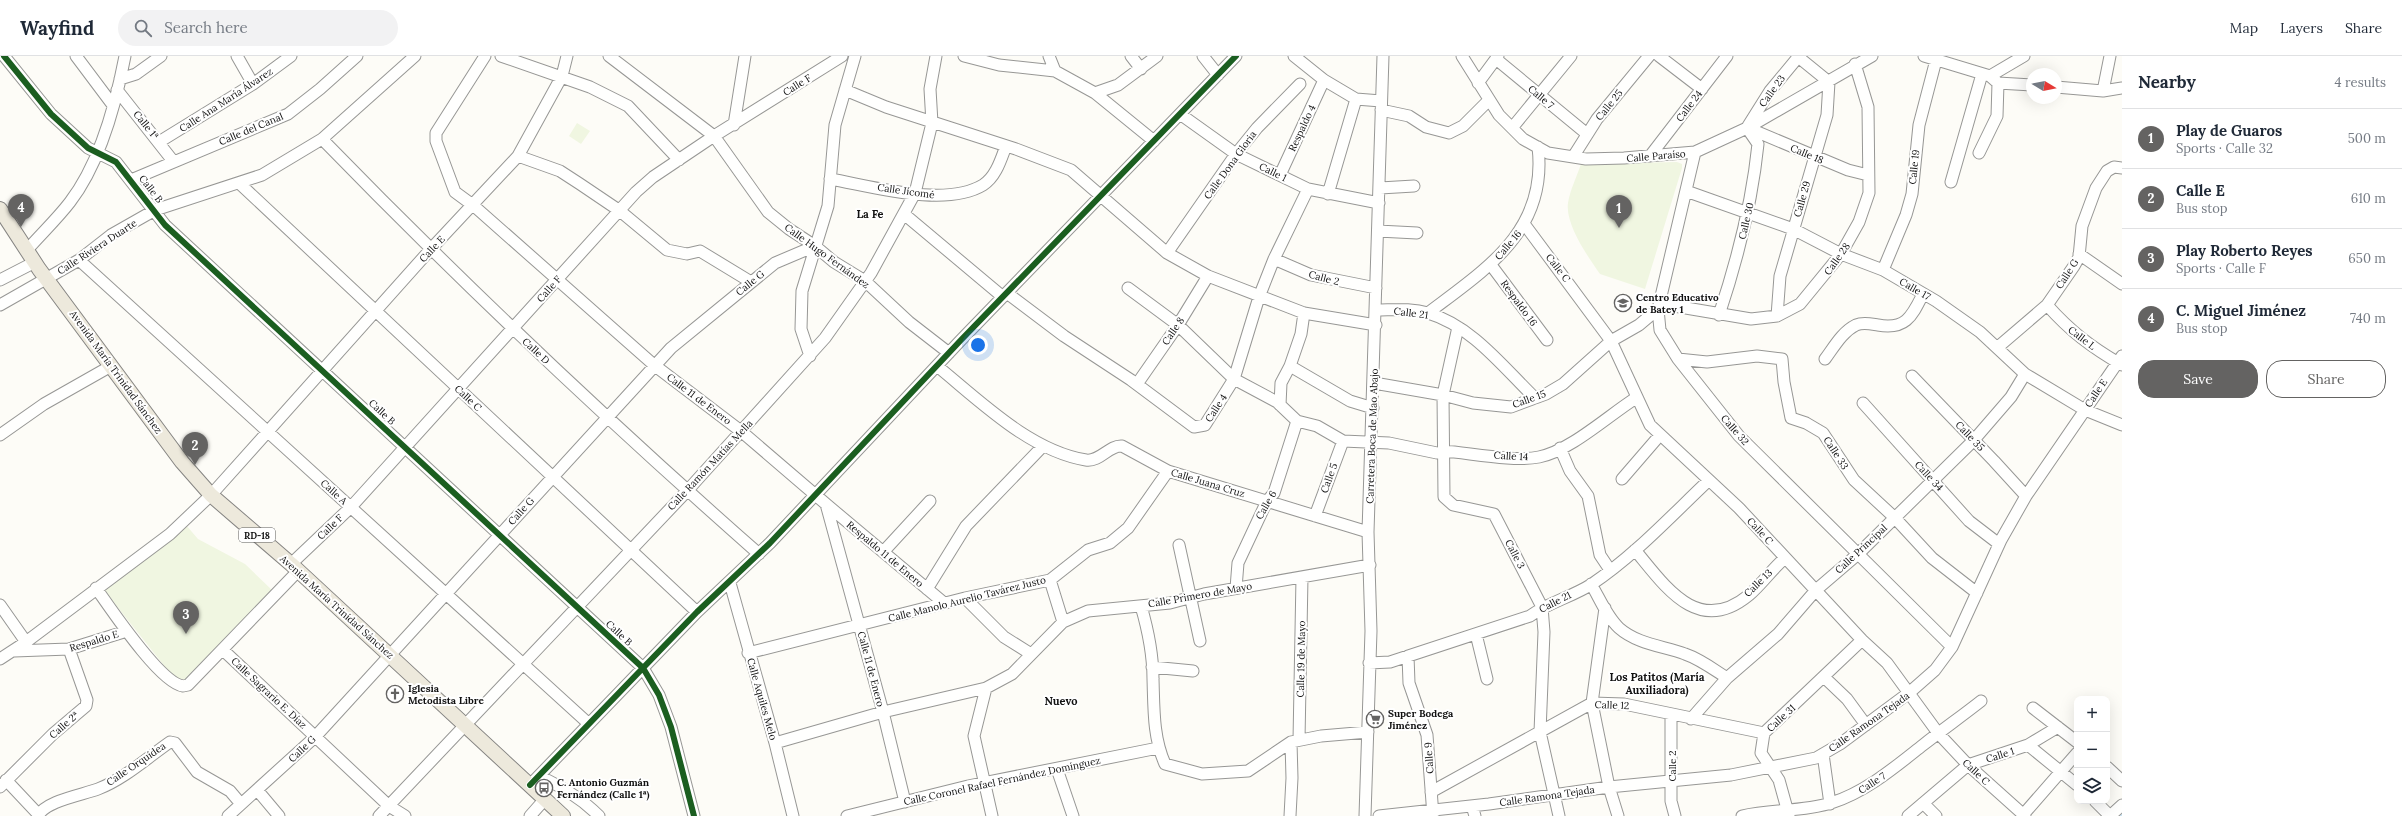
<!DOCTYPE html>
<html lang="en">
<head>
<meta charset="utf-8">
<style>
	:root { --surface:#fff; --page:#f2f2f3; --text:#1f2937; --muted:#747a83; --line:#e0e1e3; --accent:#646362 }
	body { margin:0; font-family:Lora,serif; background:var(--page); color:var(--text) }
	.controls { position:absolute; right:12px; bottom:12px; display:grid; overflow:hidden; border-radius:8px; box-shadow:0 4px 16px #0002 }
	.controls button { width:36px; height:36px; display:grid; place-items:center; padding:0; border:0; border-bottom:1px solid var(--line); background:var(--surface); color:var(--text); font:20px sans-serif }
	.compass { position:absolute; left:2026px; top:12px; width:36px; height:36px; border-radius:50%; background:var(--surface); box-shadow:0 4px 16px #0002; rotate:100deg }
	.you { position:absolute; left:978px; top:289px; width:14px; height:14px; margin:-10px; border:3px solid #fff; border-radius:50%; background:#1a73e8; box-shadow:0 0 0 6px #1a73e833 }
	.badge { display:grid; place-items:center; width:26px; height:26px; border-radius:50%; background:var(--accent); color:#fff; font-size:13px; font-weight:700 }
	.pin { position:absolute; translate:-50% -33px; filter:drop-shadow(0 1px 2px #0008) }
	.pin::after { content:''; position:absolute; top:21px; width:14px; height:12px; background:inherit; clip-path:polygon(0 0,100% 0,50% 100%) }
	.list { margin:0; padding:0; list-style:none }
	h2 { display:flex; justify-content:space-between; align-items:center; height:52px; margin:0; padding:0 16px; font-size:17px }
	h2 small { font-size:13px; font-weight:400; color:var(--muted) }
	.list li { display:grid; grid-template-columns:26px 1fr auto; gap:12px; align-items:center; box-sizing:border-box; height:60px; padding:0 16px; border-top:1px solid var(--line) }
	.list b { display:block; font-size:15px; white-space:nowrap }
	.list p { margin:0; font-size:13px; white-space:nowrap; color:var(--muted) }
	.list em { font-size:13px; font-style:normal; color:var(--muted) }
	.actions { display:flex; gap:8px; padding:12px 16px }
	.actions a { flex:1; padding:9px 0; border:1px solid var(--accent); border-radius:16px; text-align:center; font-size:14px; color:var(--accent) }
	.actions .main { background:var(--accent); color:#fff }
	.icon { flex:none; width:22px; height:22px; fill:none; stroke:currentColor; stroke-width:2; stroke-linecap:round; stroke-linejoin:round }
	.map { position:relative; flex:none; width:2122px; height:760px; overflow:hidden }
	header { display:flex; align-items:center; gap:24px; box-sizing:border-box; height:56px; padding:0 20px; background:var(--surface); border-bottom:1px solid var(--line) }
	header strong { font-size:19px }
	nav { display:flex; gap:22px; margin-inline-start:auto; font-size:14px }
	.search { width:280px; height:36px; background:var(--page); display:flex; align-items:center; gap:10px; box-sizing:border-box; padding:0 14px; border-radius:22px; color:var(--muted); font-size:15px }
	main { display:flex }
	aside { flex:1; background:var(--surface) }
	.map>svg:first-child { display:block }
</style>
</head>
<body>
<header>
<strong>Wayfind</strong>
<div class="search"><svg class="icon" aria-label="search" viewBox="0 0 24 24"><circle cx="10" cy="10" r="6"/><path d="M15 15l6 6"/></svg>Search here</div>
<nav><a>Map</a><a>Layers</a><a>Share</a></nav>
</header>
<main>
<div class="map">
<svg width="2122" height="760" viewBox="0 0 2122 760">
	<rect width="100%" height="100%" fill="#fdfcf7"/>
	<path fill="#f0f6e1" d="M577,67L590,75L581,88L569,80Z
		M1677,106L1682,108V112L1645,233L1600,218C1588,201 1565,168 1568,147C1570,134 1577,120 1581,108Z
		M186,469L198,483L245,508L273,535L186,624L174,622L103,533Z"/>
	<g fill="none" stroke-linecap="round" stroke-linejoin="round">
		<path stroke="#cde8f7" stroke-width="9" d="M2118,760L2122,757"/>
		<defs>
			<path id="minor" d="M4,0L51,58L88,92L116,106L165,169L643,612L659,639L671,671L694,760
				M76,0L112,48
				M237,0L253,28
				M485,0L436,77V85L455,136L474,150L654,309L742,376L826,448L883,656L905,746
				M501,0L590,31L628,50L679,104
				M609,0L714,80L768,156L789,173L815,190L834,206L865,225L909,266L949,297
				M964,0L999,9L1055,15L1095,37L1154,85
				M1049,0L1055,15
				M1131,0L1141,13
				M1203,0L1218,19
				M1294,0L1324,24L1356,43L1381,45
				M1462,0L1499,59L1523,83L1548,97L1586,103L1624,102L1695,96L1747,72L1872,0
				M1659,0L1702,33
				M1924,0L1990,20L1998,27L2032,29
				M1496,3L1587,78
				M1990,20L2024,0
				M120,23L136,18L161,0
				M1478,27L1498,0
				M2056,31L2103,35L2122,32
				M117,34L173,105
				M845,34L886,51L1016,93L1071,114L1167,197L1208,220L1304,257L1376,269
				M2103,35L2110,0
				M1095,37L1118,29L1157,0
				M1381,54L1409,60L1426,71L1449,77L1463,70L1489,44
				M1180,58L1236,98L1308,133L1379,147
				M734,69L745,0
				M1748,70L1770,35L1799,0
				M1512,72L1571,0
				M1748,72L1848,114L1868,119
				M322,83C462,227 608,365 759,498
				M159,86L253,28L291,0
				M1695,96L1658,253L1660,274L1678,303L1739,380L1952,591
				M1979,97L1997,60L1998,27
				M518,100L560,115L580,128L620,155L667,194L687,198L700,195L751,226
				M1650,100L1727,0
				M1573,101L1597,63L1649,0
				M1280,119L1324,24
				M830,123C871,130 945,152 983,129C996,121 1001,103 1006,90
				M131,124L288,58L320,33L357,0
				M1951,126L1982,18
				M239,127L697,556
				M1380,132L1414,130
				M1686,135L1793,173L1841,198L1883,214L1936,245L1980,276L2025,318L2085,354L2122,369
				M1328,138L1356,43
				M904,158L1003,241
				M1525,169L1611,285L1650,369L1739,452L1862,584L1887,607L1938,677L1968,709L2025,760
				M1378,175L1417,177
				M27,194C41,178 57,163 70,146C100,107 116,47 125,0
				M1167,197L1236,98L1257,72L1300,28
				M2079,198L2122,228
				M1274,203L1311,219L1376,232
				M79,204L589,668
				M1491,209L1547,284
				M1883,214L1906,159L1912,138L1919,69L1936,4
				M0,224L35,206
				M1128,232L1178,269L1234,323L1277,346L1297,365L1317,370L1343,385L1389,387L1437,397L1444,395C1470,397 1514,406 1539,401C1570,395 1609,359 1636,342
				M1007,237L1064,280L1131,324L1194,371L1205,369L1234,323L1259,241L1274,203L1308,133
				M0,249L79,204L111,179L155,154L262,119L322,83L415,0
				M2047,249C2070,275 2091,291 2122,309
				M1376,254C1393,254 1411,252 1428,257C1472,270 1503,311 1535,342
				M1428,257C1486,213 1548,175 1538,91
				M1719,259C1738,202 1752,147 1758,88L1747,72
				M1777,260L1780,220L1827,59L1829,26L1797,0
				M1458,271L1443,339L1444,441L1453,449L1494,458L1542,551L1544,576L1540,676L1559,760
				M1998,291L2047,249L2074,210L2079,201L2082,170L2096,132L2107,115L2114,111L2122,112
				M810,300L801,273L802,235L828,150L835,69L855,0
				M1678,303L1707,306L1757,300L1782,303L1784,326L1791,362L1806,367L1823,377L1854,424L1895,462L1932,502L1977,537
				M1825,303C1834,291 1842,276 1856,269C1863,266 1871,268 1878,269C1906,274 1912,260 1923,238
				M937,310C980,345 1030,395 1086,404C1100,406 1109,389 1122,390L1168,415L1368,476
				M1290,310L1350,345L1373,352
				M1912,320L1994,405L2026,440
				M1374,327L1443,339L1473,347L1511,351L1546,338L1563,328L1611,285L1639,269L1658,253L1674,250L1751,263L1777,260L1800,248L1841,198L1859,166L1869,137L1868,51L1855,8
				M1137,328L1178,269L1208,220
				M1863,347L1969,465L1999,488
				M1280,349L1281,327L1290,310L1301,278L1304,257
				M0,379L44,348L111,310
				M1560,392L1570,415L1588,440L1600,499L1610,514
				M1622,423L1660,379
				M826,448L944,547
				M1315,460L1343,385
				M1179,489L1200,585
				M1635,494C1665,530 1698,581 1749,539C1762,528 1772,513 1785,502
				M884,495L930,445
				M291,508L351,451L636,136L653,121L714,80L842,0
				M1050,524L1063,566
				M730,527L775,687L793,760
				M1591,528C1600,543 1607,561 1619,572C1637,588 1663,590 1685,598C1700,603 1713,613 1727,622
				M96,532C111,553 160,627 183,630L188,629L298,515
				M1236,532L1238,507L1267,445L1274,437L1297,365
				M927,533L966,470L1042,391
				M965,542L1004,581L1031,598
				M0,549L26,586
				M1141,550C1148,574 1153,598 1153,623C1154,653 1153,681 1165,708L1202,718L1248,715L1291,686L1321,680L1368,676
				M1605,552L1592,647L1609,731L1618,760
				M1476,578L1487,623
				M223,594L389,750L405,760
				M14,595L69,593L127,575
				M748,597L965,542L1050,524L1088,494L1110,487L1128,472L1168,415
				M1408,600L1409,627L1427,679L1433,760
				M0,603L26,586L170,478L211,439L430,194L518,100L562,20L567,0
				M1369,607L1390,606L1530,560C1549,546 1572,541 1592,528C1634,500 1671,460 1708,425
				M1152,611L1193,615
				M1825,622L1847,643L1866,669
				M986,632L974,680L992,760
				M2033,652L2077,686
				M1671,659V745L1675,760
				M1691,663L1727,622L1778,578L1816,534L1858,498L1973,385L2011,341L2025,318
				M1299,684L1302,521
				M775,687L883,656L986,632L1012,618L1063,566L1088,555L1170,547L1204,538L1370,509
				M2028,689L2077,729
				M1823,698L1830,748
				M2107,711L2122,725
				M1057,713L1073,760
				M539,720C562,731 581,742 599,760
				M6,724L38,758
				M530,729L697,556L770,487L961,284L1236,0
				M0,731L53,678L86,650L87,644L69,593
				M258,735L279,760
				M1431,736L1592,647L1624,648L1764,677
				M2095,745L2110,760
				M1923,747L1936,760
				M1472,750L1475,760
				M38,760C45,745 82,739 98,733C124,723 147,702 170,686L175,687L197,716L230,735L241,748
				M228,760L315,681L671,292L775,207L815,190
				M379,760L687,435L825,282L871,217L915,137L932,67L930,33L936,0
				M530,760L545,743
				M847,760L968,730L1158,692
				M1290,760L1292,722L1291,686
				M1365,760L1371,575L1368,476L1383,0
				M1379,760L1489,748L1609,731L1731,719L1816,702L1840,688L1910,636L1935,614L1952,591L2001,484L2026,440L2122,300
				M1742,760C1771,753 1802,756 1831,747C1866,736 1895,711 1923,689C1942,674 1962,660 1981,645
				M1789,760L1779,724L1761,697L1764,677L1862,584
				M1908,760L1968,709L2028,689L2058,671
				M2022,760L2077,697
				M2110,760L2122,749"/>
			<path id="major" d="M0,153L39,213L182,406L211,439L291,508L563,760"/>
		</defs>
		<use href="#minor" stroke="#979795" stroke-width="13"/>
		<use href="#major" stroke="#858482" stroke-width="16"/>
		<use href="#minor" stroke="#fffffe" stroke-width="11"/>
		<use href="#major" stroke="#ede9dc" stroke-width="14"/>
		<defs>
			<path id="cycleway" d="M4,0L51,58L88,92L116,106L165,169L643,612L659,639L671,671L694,760
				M530,729L697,556L770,487L961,284L1236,0"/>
		</defs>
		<use href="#cycleway" stroke="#fff" stroke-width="8"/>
		<use href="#cycleway" stroke="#1b5e20" stroke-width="6"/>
	</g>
	<defs>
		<symbol id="school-ring" viewBox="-11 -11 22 22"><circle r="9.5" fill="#fff" stroke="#646362" stroke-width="1.5"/><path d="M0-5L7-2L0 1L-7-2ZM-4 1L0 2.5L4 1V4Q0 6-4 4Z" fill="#646362"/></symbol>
		<symbol id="church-ring" viewBox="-11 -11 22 22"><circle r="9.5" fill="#fff" stroke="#646362" stroke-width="1.5"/><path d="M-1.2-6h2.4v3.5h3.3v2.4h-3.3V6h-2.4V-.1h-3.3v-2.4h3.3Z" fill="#646362"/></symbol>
		<symbol id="supermarket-ring" viewBox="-11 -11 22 22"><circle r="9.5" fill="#fff" stroke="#646362" stroke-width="1.5"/><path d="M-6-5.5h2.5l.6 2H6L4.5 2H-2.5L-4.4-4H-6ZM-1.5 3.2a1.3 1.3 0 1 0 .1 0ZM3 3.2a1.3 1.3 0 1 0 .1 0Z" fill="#646362"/></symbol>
		<symbol id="bus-ring" viewBox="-11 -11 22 22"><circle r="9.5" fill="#fff" stroke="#646362" stroke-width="1.5"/><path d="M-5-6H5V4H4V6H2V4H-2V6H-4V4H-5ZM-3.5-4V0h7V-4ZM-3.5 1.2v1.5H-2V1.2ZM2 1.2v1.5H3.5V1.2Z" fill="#646362"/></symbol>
	</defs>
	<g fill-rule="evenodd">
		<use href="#school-ring" x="1613" y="237" width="20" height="20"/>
		<use href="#church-ring" x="385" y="628" width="20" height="20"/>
		<use href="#supermarket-ring" x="1365" y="653" width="20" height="20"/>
		<use href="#bus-ring" x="534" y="722" width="20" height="20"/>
	</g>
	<g text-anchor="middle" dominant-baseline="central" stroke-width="4" stroke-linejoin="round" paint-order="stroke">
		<rect fill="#fff" stroke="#585858" stroke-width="1" x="239" y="472" width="36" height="14" rx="3"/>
		<g font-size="9" font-weight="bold" fill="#111">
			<text x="257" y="479">RD-18</text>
		</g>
		<g font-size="10" fill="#111" stroke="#fff">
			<text transform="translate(797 29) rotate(-32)">Calle F</text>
			<text transform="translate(1772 35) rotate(-54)">Calle 23</text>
			<text transform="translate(1541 41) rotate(40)">Calle 7</text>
			<text transform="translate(226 44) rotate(-33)">Calle Ana María Álvarez</text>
			<text transform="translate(1609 49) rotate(-51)">Calle 25</text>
			<text transform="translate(1689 50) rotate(-53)">Calle 24</text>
			<text transform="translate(146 69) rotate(51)">Calle 1ª</text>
			<text transform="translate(1302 72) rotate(-65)">Respaldo 4</text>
			<text transform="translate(251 73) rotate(-23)">Calle del Canal</text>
			<text transform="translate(1807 98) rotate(23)">Calle 18</text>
			<text transform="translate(1656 100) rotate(-5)">Calle Paraíso</text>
			<text transform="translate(1230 109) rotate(-54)">Calle Dona Gloria</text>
			<text transform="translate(1914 111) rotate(-84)">Calle 19</text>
			<text transform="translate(1273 116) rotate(26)">Calle 1</text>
			<text transform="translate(151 133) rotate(52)">Calle B</text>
			<text transform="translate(906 135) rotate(8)">Calle Jicomé</text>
			<text transform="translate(1802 143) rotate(-74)">Calle 29</text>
			<text transform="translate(1746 165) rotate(-77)">Calle 30</text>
			<text transform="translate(1508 189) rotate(-50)">Calle 16</text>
			<text transform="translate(97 191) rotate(-33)">Calle Riviera Duarte</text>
			<text transform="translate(432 193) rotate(-47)">Calle E</text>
			<text transform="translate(827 200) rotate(36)">Calle Hugo Fernández</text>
			<text transform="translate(1837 203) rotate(-55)">Calle 28</text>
			<text transform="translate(1558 212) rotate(52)">Calle C</text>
			<text transform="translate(2067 218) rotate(-57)">Calle G</text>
			<text transform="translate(1324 222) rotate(15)">Calle 2</text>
			<text transform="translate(750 227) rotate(-39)">Calle G</text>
			<text transform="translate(549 233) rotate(-48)">Calle F</text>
			<text transform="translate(1915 233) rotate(30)">Calle 17</text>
			<text transform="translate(1519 247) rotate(54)">Respaldo 16</text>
			<text transform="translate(1411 257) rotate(7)">Calle 21</text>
			<text transform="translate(1173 275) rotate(-56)">Calle 8</text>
			<text transform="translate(2082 282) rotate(37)">Calle L</text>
			<text transform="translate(536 295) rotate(43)">Calle D</text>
			<text transform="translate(116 316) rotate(54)">Avenida María Trinidad Sánchez</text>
			<text transform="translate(2096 337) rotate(-56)">Calle E</text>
			<text transform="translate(468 342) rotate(43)">Calle C</text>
			<text transform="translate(699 343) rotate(37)">Calle 11 de Enero</text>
			<text transform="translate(1529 343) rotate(-20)">Calle 15</text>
			<text transform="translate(1216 352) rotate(-57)">Calle 4</text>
			<text transform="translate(382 356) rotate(43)">Calle B</text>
			<text transform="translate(1735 374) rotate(49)">Calle 32</text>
			<text transform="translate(1372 380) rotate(-88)">Carretera Boca de Mao Abajo</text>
			<text transform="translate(1970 380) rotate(46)">Calle 35</text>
			<text transform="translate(1836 397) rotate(57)">Calle 33</text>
			<text transform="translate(1511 400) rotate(3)">Calle 14</text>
			<text transform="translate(710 409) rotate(-47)">Calle Ramón Matías Mella</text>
			<text transform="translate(1929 420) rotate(47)">Calle 34</text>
			<text transform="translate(1329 422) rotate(-70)">Calle 5</text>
			<text transform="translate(1208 427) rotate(17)">Calle Juana Cruz</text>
			<text transform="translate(334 436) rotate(42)">Calle A</text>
			<text transform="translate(1266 449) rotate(-60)">Calle 6</text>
			<text transform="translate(521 455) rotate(-48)">Calle G</text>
			<text transform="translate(330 471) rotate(-44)">Calle F</text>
			<text transform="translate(1760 475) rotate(47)">Calle C</text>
			<text transform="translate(1861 493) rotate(-43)">Calle Principal</text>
			<text transform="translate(885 498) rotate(40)">Respaldo 11 de Enero</text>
			<text transform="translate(1515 498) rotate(63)">Calle 3</text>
			<text transform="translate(1758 527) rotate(-44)">Calle 13</text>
			<text transform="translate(1200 539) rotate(-10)">Calle Primero de Mayo</text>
			<text transform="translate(967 543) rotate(-14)">Calle Manolo Aurelio Tavárez Justo</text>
			<text transform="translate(1555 546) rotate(-27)">Calle 21</text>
			<text transform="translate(337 551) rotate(42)">Avenida María Trinidad Sánchez</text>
			<text transform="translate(619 577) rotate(43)">Calle B</text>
			<text transform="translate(94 585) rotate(-17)">Respaldo E</text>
			<text transform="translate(1301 603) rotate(-89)">Calle 19 de Mayo</text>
			<text transform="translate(871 613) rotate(75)">Calle 11 de Enero</text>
			<text transform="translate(269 637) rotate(43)">Calle Sagrario E. Díaz</text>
			<text transform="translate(762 643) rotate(74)">Calle Aquiles Melo</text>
			<text transform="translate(1612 649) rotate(2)">Calle 12</text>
			<text transform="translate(1781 662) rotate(-43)">Calle 31</text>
			<text transform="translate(1869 666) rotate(-35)">Calle Ramona Tejada</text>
			<text transform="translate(64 669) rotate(-41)">Calle 2ª</text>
			<text transform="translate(302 693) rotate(-44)">Calle G</text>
			<text transform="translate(2000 699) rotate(-18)">Calle 1</text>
			<text transform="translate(1429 702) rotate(-94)">Calle 9</text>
			<text transform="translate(136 708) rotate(-34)">Calle Orquídea</text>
			<text transform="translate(1672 710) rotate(-90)">Calle 2</text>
			<text transform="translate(1976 716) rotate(43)">Calle C</text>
			<text transform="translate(1002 725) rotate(-12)">Calle Coronel Rafael Fernández Domínguez</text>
			<text transform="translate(1872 727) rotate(-33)">Calle 7</text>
			<text transform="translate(1547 740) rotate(-8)">Calle Ramona Tejada</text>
		</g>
		<g font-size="10" font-weight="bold" fill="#111" stroke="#fff" text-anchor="start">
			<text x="1636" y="241">Centro Educativo<tspan x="1636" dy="12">de Batey 1</tspan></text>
			<text x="408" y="632">Iglesia<tspan x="408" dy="12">Metodista Libre</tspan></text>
			<text x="1388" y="657">Super Bodega<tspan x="1388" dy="12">Jiménez</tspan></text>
			<text x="557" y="726">C. Antonio Guzmán<tspan x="557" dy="12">Fernández (Calle 1ª)</tspan></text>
		</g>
		<g font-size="11" font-weight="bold" fill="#111" stroke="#fff">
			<text x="870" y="158">La Fe</text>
			<text x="1657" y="621">Los Patitos (María<tspan x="1657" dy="13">Auxiliadora)</tspan></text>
			<text x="1061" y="645">Nuevo</text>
		</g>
	</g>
</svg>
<div class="controls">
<button>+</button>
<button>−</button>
<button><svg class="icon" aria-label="layers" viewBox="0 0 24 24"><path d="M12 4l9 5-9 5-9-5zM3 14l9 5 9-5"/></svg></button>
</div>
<svg class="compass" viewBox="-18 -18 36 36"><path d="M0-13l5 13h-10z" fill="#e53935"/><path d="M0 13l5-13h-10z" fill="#747a83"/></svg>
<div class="you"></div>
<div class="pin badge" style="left:1619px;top:172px">1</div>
<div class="pin badge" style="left:195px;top:409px">2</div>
<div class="pin badge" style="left:186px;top:578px">3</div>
<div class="pin badge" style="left:21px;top:171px">4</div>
</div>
<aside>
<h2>Nearby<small>4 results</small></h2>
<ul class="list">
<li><span class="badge">1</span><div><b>Play de Guaros</b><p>Sports · Calle 32</p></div><em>500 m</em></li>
<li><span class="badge">2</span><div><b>Calle E</b><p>Bus stop</p></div><em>610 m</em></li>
<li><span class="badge">3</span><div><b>Play Roberto Reyes</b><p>Sports · Calle F</p></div><em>650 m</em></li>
<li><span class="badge">4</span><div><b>C. Miguel Jiménez</b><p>Bus stop</p></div><em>740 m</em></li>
</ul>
<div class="actions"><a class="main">Save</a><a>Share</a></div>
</aside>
</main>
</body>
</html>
